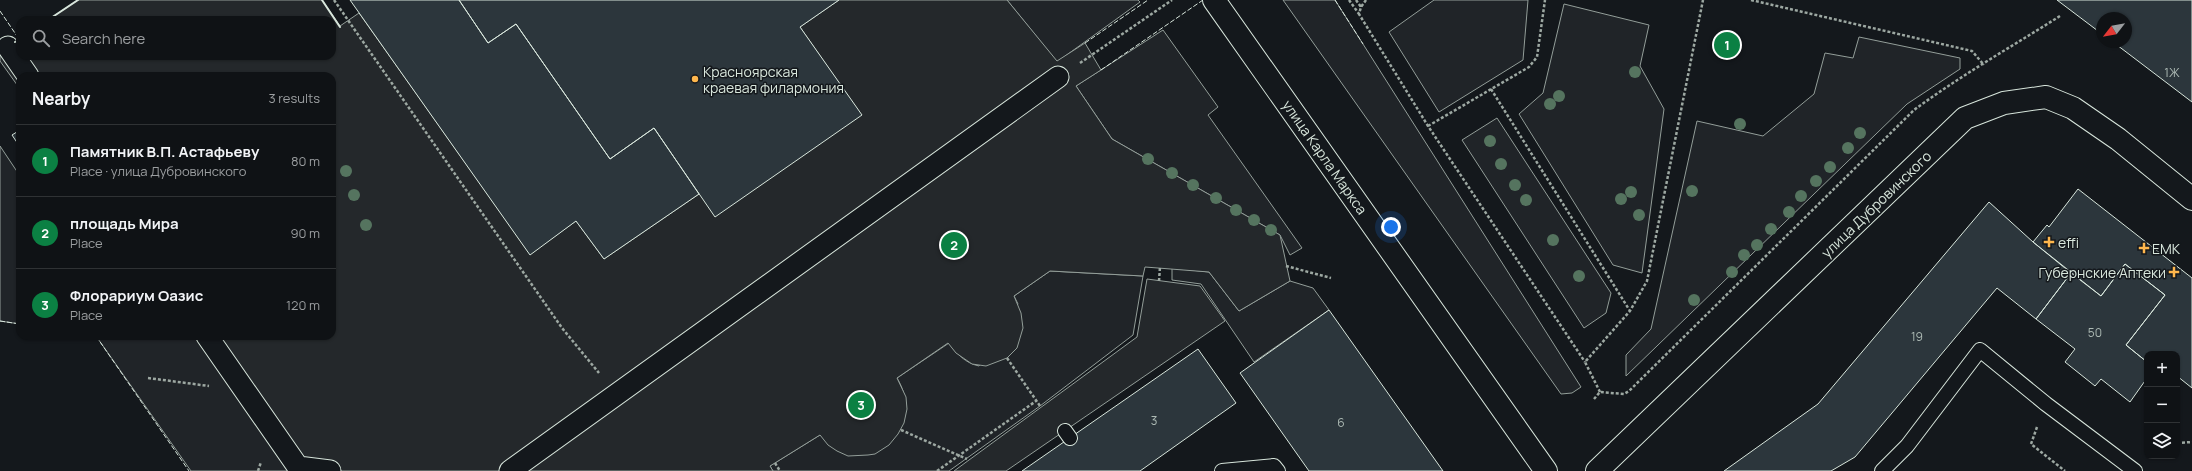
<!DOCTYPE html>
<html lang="en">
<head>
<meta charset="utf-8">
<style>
	:root { --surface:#0f1215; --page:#181b1e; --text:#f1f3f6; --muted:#9b9ea0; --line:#2f3234; --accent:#0b8043 }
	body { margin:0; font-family:Manrope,sans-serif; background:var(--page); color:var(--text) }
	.controls { position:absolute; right:12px; bottom:12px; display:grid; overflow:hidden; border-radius:8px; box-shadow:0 1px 3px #0004 }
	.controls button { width:36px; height:36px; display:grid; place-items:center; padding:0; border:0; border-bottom:1px solid var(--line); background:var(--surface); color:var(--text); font:20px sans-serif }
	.compass { position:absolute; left:2096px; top:12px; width:36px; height:36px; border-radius:50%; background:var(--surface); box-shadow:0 1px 3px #0004; rotate:239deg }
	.you { position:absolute; left:1391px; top:227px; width:14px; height:14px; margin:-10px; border:3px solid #fff; border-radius:50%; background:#1a73e8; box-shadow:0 0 0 6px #1a73e833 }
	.badge { display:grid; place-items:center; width:26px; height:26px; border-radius:50%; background:var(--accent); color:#fff; font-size:13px; font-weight:700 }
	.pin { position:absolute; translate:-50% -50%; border:2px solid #fff; box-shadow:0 1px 4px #0006 }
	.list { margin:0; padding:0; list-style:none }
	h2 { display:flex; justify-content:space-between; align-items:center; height:52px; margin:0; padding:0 16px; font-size:17px }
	h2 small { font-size:13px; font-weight:400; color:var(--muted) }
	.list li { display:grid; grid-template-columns:26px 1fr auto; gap:12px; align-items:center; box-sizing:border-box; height:72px; padding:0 16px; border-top:1px solid var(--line) }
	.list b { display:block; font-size:15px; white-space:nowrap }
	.list p { margin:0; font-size:13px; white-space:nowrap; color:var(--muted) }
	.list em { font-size:13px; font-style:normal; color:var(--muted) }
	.icon { flex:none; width:22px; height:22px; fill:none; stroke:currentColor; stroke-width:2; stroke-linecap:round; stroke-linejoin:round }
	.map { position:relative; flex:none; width:2192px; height:471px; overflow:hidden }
	.search { position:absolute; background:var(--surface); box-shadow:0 1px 3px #0004; left:16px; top:16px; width:320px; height:44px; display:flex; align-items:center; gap:10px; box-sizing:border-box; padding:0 14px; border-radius:12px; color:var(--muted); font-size:15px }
	.panel { position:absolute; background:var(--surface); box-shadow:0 1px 3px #0004; left:16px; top:72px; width:320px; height:268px; border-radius:12px }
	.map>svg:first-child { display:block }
</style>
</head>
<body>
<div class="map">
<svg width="2192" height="471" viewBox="0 0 2192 471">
	<rect width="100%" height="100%" fill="#14181c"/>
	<path fill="#202428" stroke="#939e99" d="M1007,0H1138L1140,2L1057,62Z
		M1283,0H1335L1581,387L1572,393L1561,394Z
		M1434,0H1528L1523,60L1439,112L1389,32Z
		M1564,4L1649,25L1640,66L1664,109L1642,273L1613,265L1519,114L1543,93Z
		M1163,30L1218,107L1208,115L1302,248L1290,255L1280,235L1112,139L1076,86Z
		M1859,37L1960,58V69L1907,104L1626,376V355L1651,329L1697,121L1763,136L1814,94L1825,53L1853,58Z
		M1497,118L1611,293L1606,313L1584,328L1462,140Z
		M0,146L20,176V324L0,321Z
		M1172,268L1209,272L1239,311L1290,281L1313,288L1329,310L1254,362L1201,284L1172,280Z
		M1050,271L1143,276L1133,335L1040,406L949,471H773L770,466L820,435C858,471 931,435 897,378L949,343C957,354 965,363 979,366L1018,304L1014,296Z
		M96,336H197L294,471H191Z"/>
	<path fill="#24282b" stroke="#939e99" d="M78,0H322L340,26L359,13L530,254L576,221L604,259L699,194L861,115L800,27L839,0H1007L1057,61L1085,43L1101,70L1076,86L1112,139L1280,235L1290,281L1239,311L1209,272L1145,267L1143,276L1050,271L1014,296L1021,313L1023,328L1017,348L1007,358L986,366L972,364L956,353L948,343L897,378L906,397L907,409L904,423L898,434L889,445L875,454L868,455L848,456L837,451L828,445L820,435L770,466L773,471H294L197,336H332V76H20V89L0,61V53L20,39V56H332V20H48Z
		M1147,279L1200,286L1225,321L1006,471H954L1137,337Z"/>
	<path fill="#2c363c" stroke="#d8e6dc" d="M350,0H459L488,43L516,24L610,159L654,128L699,194L604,259L576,221L530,255Z
		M459,0H839L800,27L862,115L715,217L654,128L610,159L516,24L488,43Z
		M2057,0H2192V102L2113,42H2126V18H2102V34Z
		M20,130V147L12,135Z
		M2078,189L2192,278V388L2177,376V354H2147V362L2126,345L2165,295L2125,264L2101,296L2033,242L2047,225L2049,227Z
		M1989,202L2033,242L2071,273L2036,319L1997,288L1855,457L1831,471H1724L1818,404Z
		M2125,264L2165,295L2126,345L2147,362V378L2130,402L2101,379L2095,386L2065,362L2075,349L2036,319L2071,273L2101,296Z
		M1329,310L1443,471H1309L1240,373Z
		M1198,349L1236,403L1140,471H1022Z"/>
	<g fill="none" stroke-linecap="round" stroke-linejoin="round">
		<defs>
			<path id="service" d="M1065,431L1070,438
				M1222,471L1274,466L1278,471
				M1882,471L1907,446L1980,350L2046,404L2135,471"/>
			<path id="pedestrian" d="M8,47L28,76
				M207,336L298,467L330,471
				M510,471L1058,77"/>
			<path id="secondary" d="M1597,471L1965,118L2004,103L2046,97L2073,108L2118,139L2192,199"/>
			<path id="primary" d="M1214,0L1546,471"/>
		</defs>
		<use href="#service" stroke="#d8e6dc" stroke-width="16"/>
		<use href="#pedestrian" stroke="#d8e6dc" stroke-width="23"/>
		<use href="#secondary" stroke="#d8e6dc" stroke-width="24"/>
		<use href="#primary" stroke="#d8e6dc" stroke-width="24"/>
		<path stroke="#9da8a2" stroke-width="2.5" stroke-dasharray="3 2" stroke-linecap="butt" d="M334,0L562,328L599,373
			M1349,0L1359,14
			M1356,0L1361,7
			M1366,0L1361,7L1359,14L1428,126L1585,362
			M1751,0L1972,51L1984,65
			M1080,63L1172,0
			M1491,89L1630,311
			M1428,126L1529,67L1537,57L1545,0
			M1286,266L1331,278
			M1159,281L1160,267
			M1007,358L1040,406
			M148,378L209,386
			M1600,392L1585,362L1630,311L1647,281L1703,0
			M1594,399L1600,392L1624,394L1629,391L1914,110C1960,76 2011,47 2060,16
			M2037,427L2031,444L2065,471
			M901,430L967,459
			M2177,443L2192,442
			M775,463L780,471
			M258,471L261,462
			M937,471L1036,401"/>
		<use href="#service" stroke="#14181c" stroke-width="14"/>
		<use href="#pedestrian" stroke="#14181c" stroke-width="21"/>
		<use href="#secondary" stroke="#14181c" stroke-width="22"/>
		<use href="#primary" stroke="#14181c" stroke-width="22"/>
		<path stroke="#d8e6dc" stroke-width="1" stroke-dasharray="5 2" stroke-linecap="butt" d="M1335,0L1363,44
			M0,11L19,39
			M1085,43L1148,0
			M1101,70L1203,0
			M0,321L20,324
			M96,336L189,471"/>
		<path stroke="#d8e6dc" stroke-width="2" d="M322,0L340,27
			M48,20L78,0
			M15,42L20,39"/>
	</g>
	<g fill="#55745f">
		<circle cx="1635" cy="72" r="6"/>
		<circle cx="1559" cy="96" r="6"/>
		<circle cx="1550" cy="104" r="6"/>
		<circle cx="1740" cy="124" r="6"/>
		<circle cx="1860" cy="133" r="6"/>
		<circle cx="1490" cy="141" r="6"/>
		<circle cx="1848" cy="148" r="6"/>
		<circle cx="1148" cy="159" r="6"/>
		<circle cx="1501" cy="164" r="6"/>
		<circle cx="1830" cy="167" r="6"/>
		<circle cx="346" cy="171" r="6"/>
		<circle cx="1172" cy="173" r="6"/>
		<circle cx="1816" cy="181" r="6"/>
		<circle cx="1193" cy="185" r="6"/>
		<circle cx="1515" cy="185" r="6"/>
		<circle cx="1692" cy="191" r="6"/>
		<circle cx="1631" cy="192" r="6"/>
		<circle cx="354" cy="195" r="6"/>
		<circle cx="1801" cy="196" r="6"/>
		<circle cx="1216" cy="198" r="6"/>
		<circle cx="1621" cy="199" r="6"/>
		<circle cx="1526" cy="200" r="6"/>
		<circle cx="1236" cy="210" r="6"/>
		<circle cx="1789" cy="212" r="6"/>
		<circle cx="1639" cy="215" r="6"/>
		<circle cx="1254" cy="220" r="6"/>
		<circle cx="366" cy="225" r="6"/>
		<circle cx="1771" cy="229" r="6"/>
		<circle cx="1271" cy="230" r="6"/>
		<circle cx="1553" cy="240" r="6"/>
		<circle cx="1757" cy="245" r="6"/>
		<circle cx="1744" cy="255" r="6"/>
		<circle cx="1732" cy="272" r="6"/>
		<circle cx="1579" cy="276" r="6"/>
		<circle cx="1694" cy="300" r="6"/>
	</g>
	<g fill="#ffb74d" stroke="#14181c" stroke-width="1.5">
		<circle cx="695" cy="79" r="4"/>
		<path d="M2047 236h4v4h4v4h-4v4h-4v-4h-4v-4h4z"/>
		<path d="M2142 242h4v4h4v4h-4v4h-4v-4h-4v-4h4z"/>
		<path d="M2172 266h4v4h4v4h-4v4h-4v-4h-4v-4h4z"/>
	</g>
	<g text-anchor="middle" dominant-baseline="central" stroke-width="3" stroke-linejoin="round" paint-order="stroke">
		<g font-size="12" fill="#adbab4">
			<text x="2172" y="72">1Ж</text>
			<text x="2095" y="332">50</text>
			<text x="1917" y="336">19</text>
			<text x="1154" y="420">3</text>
			<text x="1341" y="422">6</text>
		</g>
		<g font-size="14" fill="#d8e6dc" stroke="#14181c" text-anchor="start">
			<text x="703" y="71">Красноярская<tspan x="703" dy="16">краевая филармония</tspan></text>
			<text x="2058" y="242">effi</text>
			<text x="2152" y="248">ЕМК</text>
			<text x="2166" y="272" text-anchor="end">Губернские Аптеки</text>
		</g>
		<g font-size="14" fill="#d8e6dc" stroke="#14181c">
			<text transform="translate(1325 157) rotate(55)">улица Карла Маркса</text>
			<text transform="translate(1876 204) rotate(-44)">улица Дубровинского</text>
		</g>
	</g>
</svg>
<div class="controls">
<button>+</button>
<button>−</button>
<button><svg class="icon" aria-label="layers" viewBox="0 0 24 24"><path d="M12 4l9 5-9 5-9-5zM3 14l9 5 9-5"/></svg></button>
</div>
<svg class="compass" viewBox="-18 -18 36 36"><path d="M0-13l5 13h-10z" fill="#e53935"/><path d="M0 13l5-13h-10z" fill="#9b9ea0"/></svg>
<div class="you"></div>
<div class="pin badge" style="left:1727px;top:45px">1</div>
<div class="pin badge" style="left:954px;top:245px">2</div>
<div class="pin badge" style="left:861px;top:405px">3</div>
<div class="search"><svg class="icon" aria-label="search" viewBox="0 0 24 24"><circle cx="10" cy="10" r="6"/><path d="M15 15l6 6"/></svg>Search here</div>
<section class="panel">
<h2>Nearby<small>3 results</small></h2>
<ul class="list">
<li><span class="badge">1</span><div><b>Памятник В.П. Астафьеву</b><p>Place · улица Дубровинского</p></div><em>80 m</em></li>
<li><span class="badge">2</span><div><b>площадь Мира</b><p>Place</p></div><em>90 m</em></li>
<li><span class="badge">3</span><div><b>Флорариум Оазис</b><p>Place</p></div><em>120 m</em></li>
</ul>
</section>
</div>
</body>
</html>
